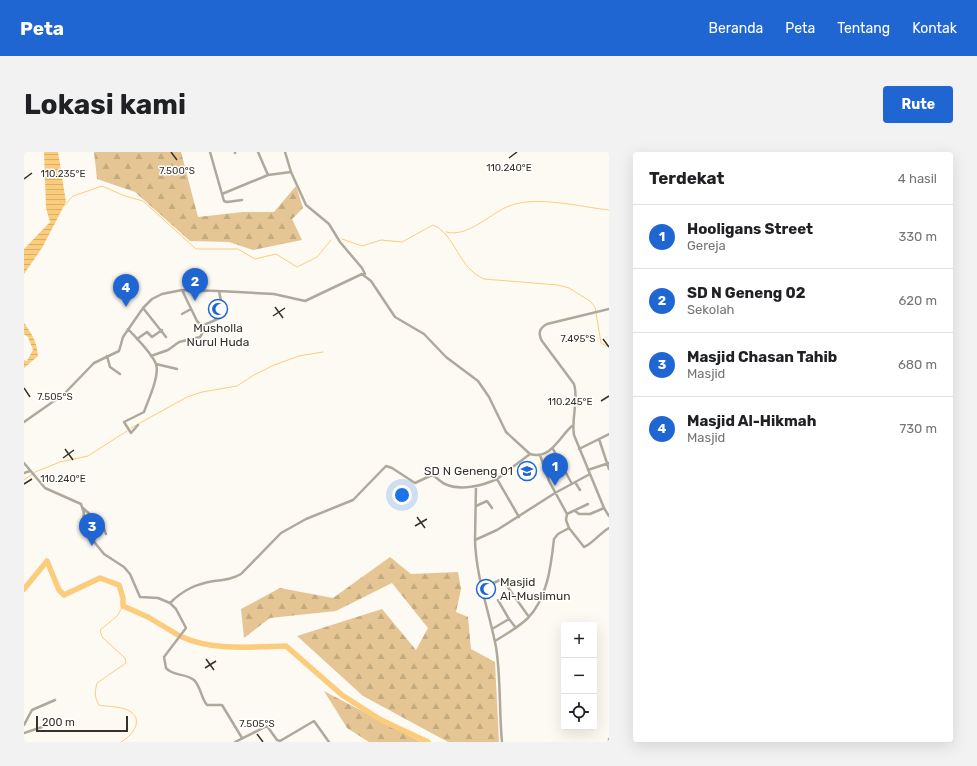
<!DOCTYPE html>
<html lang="id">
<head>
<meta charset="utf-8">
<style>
	:root { --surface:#fff; --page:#f2f2f2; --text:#202124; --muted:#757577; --line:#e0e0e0; --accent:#2066d2 }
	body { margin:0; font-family:Rubik,sans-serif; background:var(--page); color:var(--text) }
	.controls { position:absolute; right:12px; bottom:12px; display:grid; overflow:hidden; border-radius:4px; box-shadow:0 4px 16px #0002 }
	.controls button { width:36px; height:36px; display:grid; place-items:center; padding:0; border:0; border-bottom:1px solid var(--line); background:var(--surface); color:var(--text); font:20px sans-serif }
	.scale { position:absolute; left:12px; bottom:10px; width:92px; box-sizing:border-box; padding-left:4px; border:2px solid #373126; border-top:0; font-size:11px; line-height:14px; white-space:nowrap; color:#373126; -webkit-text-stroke:3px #fff; paint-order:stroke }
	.you { position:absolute; left:378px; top:343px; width:14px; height:14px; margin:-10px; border:3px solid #fff; border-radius:50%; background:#1a73e8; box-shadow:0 0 0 6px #1a73e833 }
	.badge { display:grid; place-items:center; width:26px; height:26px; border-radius:50%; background:var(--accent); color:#fff; font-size:13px; font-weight:700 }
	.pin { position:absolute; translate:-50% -33px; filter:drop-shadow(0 1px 2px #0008) }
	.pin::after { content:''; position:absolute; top:21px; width:14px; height:12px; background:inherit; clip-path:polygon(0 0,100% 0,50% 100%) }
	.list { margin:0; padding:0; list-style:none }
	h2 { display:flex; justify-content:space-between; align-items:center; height:52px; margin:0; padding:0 16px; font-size:17px }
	h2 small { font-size:13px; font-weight:400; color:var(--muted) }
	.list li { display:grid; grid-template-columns:26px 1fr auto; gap:12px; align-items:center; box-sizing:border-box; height:64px; padding:0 16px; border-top:1px solid var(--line) }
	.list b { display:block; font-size:15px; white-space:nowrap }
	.list p { margin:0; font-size:13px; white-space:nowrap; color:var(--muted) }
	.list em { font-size:13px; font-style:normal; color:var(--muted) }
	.icon { flex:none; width:22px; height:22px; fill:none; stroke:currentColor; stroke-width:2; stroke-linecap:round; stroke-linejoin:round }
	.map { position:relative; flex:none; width:585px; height:590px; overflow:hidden; border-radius:4px }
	header { display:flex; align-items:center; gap:24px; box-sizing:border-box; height:56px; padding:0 20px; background:var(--accent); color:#fff }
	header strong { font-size:19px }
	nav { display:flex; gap:22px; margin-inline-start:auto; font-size:14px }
	.intro { display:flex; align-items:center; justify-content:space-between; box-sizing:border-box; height:96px; padding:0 24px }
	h1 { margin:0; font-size:28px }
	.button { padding:10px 18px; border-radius:4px; background:var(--accent); color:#fff; font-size:14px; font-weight:700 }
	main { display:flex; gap:24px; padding:0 24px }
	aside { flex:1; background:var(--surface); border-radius:4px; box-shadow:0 4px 16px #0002 }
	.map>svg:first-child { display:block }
</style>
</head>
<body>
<header>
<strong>Peta</strong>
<nav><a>Beranda</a><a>Peta</a><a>Tentang</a><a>Kontak</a></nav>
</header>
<div class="intro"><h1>Lokasi kami</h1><a class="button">Rute</a></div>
<main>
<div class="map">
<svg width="585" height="590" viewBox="0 0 585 590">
	<defs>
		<pattern id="forest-firs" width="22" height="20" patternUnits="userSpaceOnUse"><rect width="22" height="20" fill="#e4c593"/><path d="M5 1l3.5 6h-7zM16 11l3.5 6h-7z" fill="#c4aa7f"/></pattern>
		<pattern id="water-rules" width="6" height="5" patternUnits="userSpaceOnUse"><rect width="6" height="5" fill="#fbcc7b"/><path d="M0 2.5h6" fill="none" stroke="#d8b06a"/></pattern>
	</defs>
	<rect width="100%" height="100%" fill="#fdfaf4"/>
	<path fill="url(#forest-firs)" d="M70,0H157L174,65L219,60H250L272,34L279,56L268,67L278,88L229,98L205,90L166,89L111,40L73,27Z
		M366,405L387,422L434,420L437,437L432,460L444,465L447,497L471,510L475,590H424L339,544L273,484L358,457L392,498L404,476L368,431L312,459L246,466L220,486L217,457L256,436L309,446Z
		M300,539L397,590H345L323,576Z"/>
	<path fill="url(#water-rules)" d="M20,0H34L42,50L18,96L0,122V97L26,70L22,56Z
		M0,171C8,182 13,190 14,204L0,216V208L3,209L9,198L4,185L0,182Z"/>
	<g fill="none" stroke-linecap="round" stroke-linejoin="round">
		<path stroke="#fbcc7b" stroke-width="1" d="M39,55L49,44L78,34L101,44L119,49L172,97H214L231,107L252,102L273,115L293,105L307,88
			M422,80C444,86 465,62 485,54C513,43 556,55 585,58
			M318,87L338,94L357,88L378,90L409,73C432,83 434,116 460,127L534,133L545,136L566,149L571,155L577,191L585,195
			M107,276L163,245L178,240L213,234L230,223L250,213L275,204L299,200
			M0,328L11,320L36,310L64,304L103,279
			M97,590C107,585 120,569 107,560C99,554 84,555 75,553C70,545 71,539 73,531L102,511L101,506L78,485L76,478L93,464L99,454"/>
		<path stroke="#fbcc7b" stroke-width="5.5" d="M0,437L23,409L35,438L40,443L76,426L95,433L99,446V454L124,465L154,483
			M158,485C189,499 228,495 262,494L318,543L357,568L404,590"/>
		<path stroke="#afa89c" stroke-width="2.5" d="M186,0L200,49L203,50L218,48
			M211,0V1
			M234,0L244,23L267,20
			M261,0L267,20L282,53L305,72L316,90L338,116L341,122
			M198,42L244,23
			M158,138L173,169L178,174L200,164L195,139
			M119,156L142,185
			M585,157L523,172C515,176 514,182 518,189L550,232C555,248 547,266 550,283L580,356L585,364
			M158,162L167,157
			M104,177C113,187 127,200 132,212C136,224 124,248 120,260L100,270L107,281L114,273
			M113,187L123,180L128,185L138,178
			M83,204L86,215L96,222
			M127,204L144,198L155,190L176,185L178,182V174
			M132,212L153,217
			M0,270L40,242L70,211L95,199L99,185L119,156L128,147L138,142L158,138L195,139L250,142L281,149L338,122L347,129L371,165L400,182L422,205L454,229L465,245L482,280L506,302
			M575,287L585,317
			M529,297L548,332
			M555,297L585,282
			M516,303L525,329L543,362L564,352
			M0,311L21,336L57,352L60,361L58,375L80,402L100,415L106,422L116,445L134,446L146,451L152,457L162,476L140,505L142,516C148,524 161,521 170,528C177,535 177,546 183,553H198L218,586
			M564,318L585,311
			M0,321L6,319
			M551,330L556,338
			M452,354L463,349L468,356
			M59,356L79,374L82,382
			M551,359L555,362H566L580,356
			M495,365L473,327L506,302C527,308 535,285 548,274
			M545,376L560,395C567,393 577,380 585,376
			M451,388L452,334
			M457,437L478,427L505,465
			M146,451C159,438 172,432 190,429C200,428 209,427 217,422L257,381L282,367L329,348L362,314L368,316L391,331L408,323C413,325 416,330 421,332C436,339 458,334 473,327
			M485,467L492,476
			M468,477L485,467L474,448
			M471,489C482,482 495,475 504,466C524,445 527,413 530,387L534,382L545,376L542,368L543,362
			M0,573L8,558L31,548
			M0,581L18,575
			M211,590L243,574L253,588L256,589L290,569L305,590
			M478,590C475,559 477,526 472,495C465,459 452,425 451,388L473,378L531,341L566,322
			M585,590V587"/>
	</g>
	<path fill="none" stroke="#373126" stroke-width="1.5" d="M147,0L153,8M485,6L493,0M0,27L8,21M251,155L259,166M249,164L261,156M579,187L585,195M0,236L6,245M577,249L585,244M41,297L49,308M39,306L50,298M0,332L8,327M393,365L401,376M391,374L403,367M182,507L190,518M181,516L192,509M233,582L239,590"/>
	<defs>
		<symbol id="mosque-ring" viewBox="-11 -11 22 22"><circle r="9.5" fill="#fff" stroke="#2066d2" stroke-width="1.5"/><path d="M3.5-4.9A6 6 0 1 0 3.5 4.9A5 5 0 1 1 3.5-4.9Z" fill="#2066d2"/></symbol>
		<symbol id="school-ring" viewBox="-11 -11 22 22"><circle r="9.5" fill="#fff" stroke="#2066d2" stroke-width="1.5"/><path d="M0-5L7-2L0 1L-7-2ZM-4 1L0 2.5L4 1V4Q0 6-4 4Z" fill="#2066d2"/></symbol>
	</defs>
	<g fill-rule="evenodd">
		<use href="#mosque-ring" x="183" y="146" width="22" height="22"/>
		<use href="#school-ring" x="492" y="308" width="22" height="22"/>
		<use href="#mosque-ring" x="451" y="426" width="22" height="22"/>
	</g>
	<g text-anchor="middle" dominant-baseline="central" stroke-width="3" stroke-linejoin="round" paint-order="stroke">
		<g font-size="12" fill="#373126" stroke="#fff">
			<text x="194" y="176">Musholla<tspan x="194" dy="14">Nurul Huda</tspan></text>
			<text x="489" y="319" text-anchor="end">SD N Geneng 01</text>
			<text x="476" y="430" text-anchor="start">Masjid<tspan x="476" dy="14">Al-Muslimun</tspan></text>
		</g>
	</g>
	<g font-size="10" text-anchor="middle" fill="#373126" stroke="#fff" stroke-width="3" stroke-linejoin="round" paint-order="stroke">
		<text x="485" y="19">110.240°E</text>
		<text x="153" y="22">7.500°S</text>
		<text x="39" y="25">110.235°E</text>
		<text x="554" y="190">7.495°S</text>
		<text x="31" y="248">7.505°S</text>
		<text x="546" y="253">110.245°E</text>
		<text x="39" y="330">110.240°E</text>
		<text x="233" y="575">7.505°S</text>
	</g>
</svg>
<div class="controls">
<button>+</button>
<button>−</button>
<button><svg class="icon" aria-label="locate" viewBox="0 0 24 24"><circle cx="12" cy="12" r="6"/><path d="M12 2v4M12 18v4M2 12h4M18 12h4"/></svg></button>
</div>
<div class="scale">200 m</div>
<div class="you"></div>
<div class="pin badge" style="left:531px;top:334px">1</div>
<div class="pin badge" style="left:171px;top:149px">2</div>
<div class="pin badge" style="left:68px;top:394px">3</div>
<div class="pin badge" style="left:102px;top:155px">4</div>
</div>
<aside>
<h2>Terdekat<small>4 hasil</small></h2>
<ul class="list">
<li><span class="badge">1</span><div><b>Hooligans Street</b><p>Gereja</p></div><em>330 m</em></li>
<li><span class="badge">2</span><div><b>SD N Geneng 02</b><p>Sekolah</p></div><em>620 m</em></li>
<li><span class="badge">3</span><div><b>Masjid Chasan Tahib</b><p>Masjid</p></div><em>680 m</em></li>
<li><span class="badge">4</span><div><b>Masjid Al-Hikmah</b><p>Masjid</p></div><em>730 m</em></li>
</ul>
</aside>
</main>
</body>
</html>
